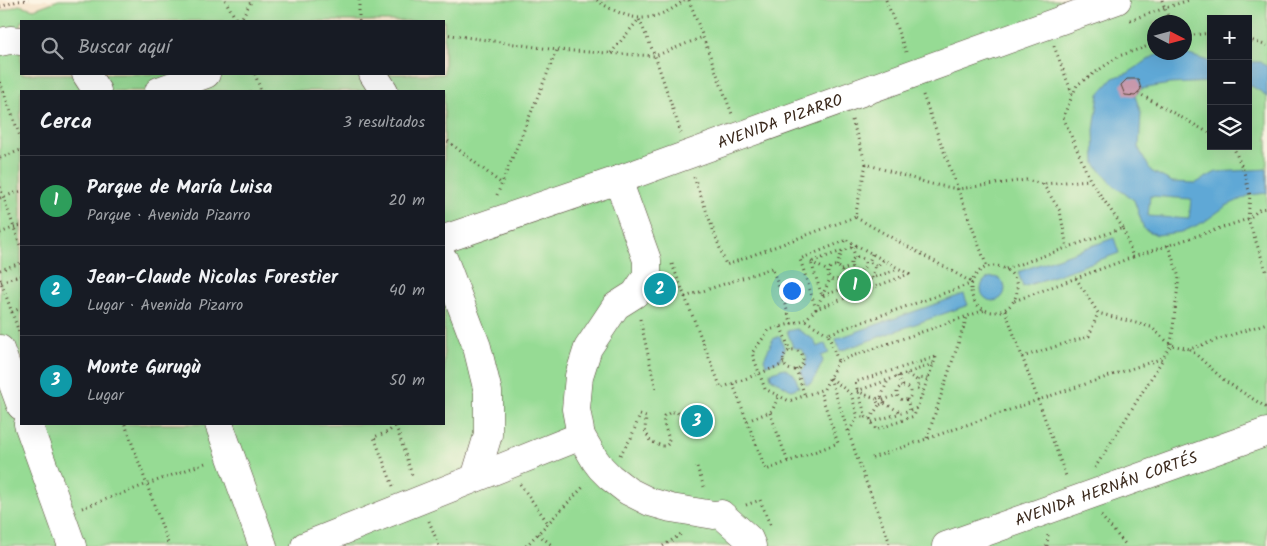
<!DOCTYPE html>
<html lang="es">
<head>
<meta charset="utf-8">
<style>
	:root { --surface:#171b24; --page:#242831; --text:#f1f3f6; --muted:#9ea1a6; --line:#363941; --accent:#d1495b }
	body { margin:0; font-family:Kalam,sans-serif; background:var(--page); color:var(--text) }
	.controls { position:absolute; right:15px; top:15px; display:grid; overflow:hidden; border-radius:0px; box-shadow:0 5px 20px #0002 }
	.controls button { width:45px; height:45px; display:grid; place-items:center; padding:0; border:0; border-bottom:1px solid var(--line); background:var(--surface); color:var(--text); font:25px sans-serif }
	.compass { position:absolute; left:1147px; top:15px; width:45px; height:45px; border-radius:50%; background:var(--surface); box-shadow:0 5px 20px #0002; rotate:96deg }
	.you { position:absolute; left:791px; top:290px; width:18px; height:18px; margin:-12px; border:4px solid #fff; border-radius:50%; background:#1a73e8; box-shadow:0 0 0 8px #1a73e833 }
	.badge { display:grid; place-items:center; width:32px; height:32px; border-radius:50%; background:var(--accent); color:#fff; font-size:16px; font-weight:700 }
	.pin { position:absolute; translate:-50% -50%; border:2px solid #fff; box-shadow:0 1px 5px #0006 }
	.list { margin:0; padding:0; list-style:none }
	h2 { display:flex; justify-content:space-between; align-items:center; height:65px; margin:0; padding:0 20px; font-size:21px }
	h2 small { font-size:16px; font-weight:400; color:var(--muted) }
	.list li { display:grid; grid-template-columns:32px 1fr auto; gap:15px; align-items:center; box-sizing:border-box; height:90px; padding:0 20px; border-top:1px solid var(--line) }
	.list b { display:block; font-size:19px; white-space:nowrap }
	.list p { margin:0; font-size:16px; white-space:nowrap; color:var(--muted) }
	.list em { font-size:16px; font-style:normal; color:var(--muted) }
	.icon { flex:none; width:28px; height:28px; fill:none; stroke:currentColor; stroke-width:2; stroke-linecap:round; stroke-linejoin:round }
	.map { position:relative; flex:none; width:1267px; height:546px; overflow:hidden }
	.search { position:absolute; background:var(--surface); box-shadow:0 5px 20px #0002; left:20px; top:20px; width:425px; height:55px; display:flex; align-items:center; gap:12px; box-sizing:border-box; padding:0 18px; border-radius:0px; color:var(--muted); font-size:19px }
	.panel { position:absolute; background:var(--surface); box-shadow:0 5px 20px #0002; left:20px; top:90px; width:425px; height:335px; border-radius:0px }
	.map>svg:first-child { display:block }
</style>
</head>
<body>
<div class="map">
<svg width="1267" height="546" viewBox="0 0 1267 546">
	<rect width="100%" height="100%" fill="#fcf5e5"/>
	<filter id="ink" filterUnits="userSpaceOnUse"><feTurbulence type="fractalNoise" baseFrequency=".02" numOctaves="2"/><feDisplacementMap in="SourceGraphic" scale="10" xChannelSelector="R" yChannelSelector="G"/><feConvolveMatrix kernelMatrix="1 2 1 2 8 2 1 2 1" color-interpolation-filters="sRGB"/></filter>
	<filter id="wash" filterUnits="userSpaceOnUse"><feTurbulence type="fractalNoise" baseFrequency=".0096" numOctaves="4" result="noise"/><feDisplacementMap in="SourceGraphic" scale="20" xChannelSelector="R" yChannelSelector="G"/><feGaussianBlur stdDeviation="1.12" result="paint"/><feColorMatrix in="noise" values="0 0 0 0 0 0 0 0 0 0 0 0 0 0 0 0 0 1.4 0 .05"/><feComposite in="paint" operator="in"/></filter>
	<g filter="url(#wash)">
		<rect width="100%" height="100%" fill="#f7e5cd"/>
		<path fill="#96db94" stroke="#688259" fill-rule="evenodd" d="M59,0H1267V546H0V12L19,5L34,9ZM1211,19H1248V146H1211ZM21,21H444V74H21ZM1154,22H1184V52H1154ZM21,91H444V424H21Z"/>
		<path fill="#5ea8d6" stroke="#4c697a" fill-rule="evenodd" d="M1167,53H1183L1211,62V82L1170,84L1141,89L1135,96L1141,113L1139,149L1151,171L1172,182L1196,183L1216,172L1267,169V193L1250,195L1226,206L1204,222L1182,232L1157,235L1144,229L1134,200L1114,186L1095,164L1094,130L1099,94L1113,78L1128,73L1154,56ZM1150,196L1191,199L1189,219L1148,216Z
			M1248,62H1261L1267,67V98L1263,93L1248,84Z
			M1114,238L1119,253L1023,287L1018,272Z
			M981 289a12 12 0 1 1 24 0a12 12 0 1 1-24 0Z
			M964,294L968,305L840,351L836,339Z
			M797,329L814,340L817,347L825,344L829,353L821,356L823,361L813,382L806,385L801,371L805,367L807,357L802,350L793,347L787,331Z
			M780,336L785,350L782,354L780,360L766,365L764,359L773,339Z
			M784,368L794,374L799,387L791,390L771,378L770,373Z"/>
		<g id="blocks">
			<path fill="#c898ab" d="M1127,79H1138L1141,89L1135,96L1125,95L1121,85Z"/>
		</g>
	</g>
	<g filter="url(#ink)">
		<use href="#blocks" fill-opacity="0" stroke="#574638" stroke-width="1"/>
		<g fill="none" stroke-linecap="round" stroke-linejoin="round">
			<defs>
				<g id="minor">
					<path d="M0,42L10,40L21,41"/>
					<path d="M86,74L97,91"/>
					<path d="M373,74L384,91"/>
					<path d="M159,91L206,74"/>
					<path d="M618,180L647,260V276L635,294L616,306L588,348L579,376L576,409L581,436L595,460L601,468L610,477L628,491L650,502L671,508L714,515L721,514L749,539L752,546"/>
					<path id="s1" d="M444,239L618,180L1117,0"/>
					<path d="M444,260L477,347L488,392V435L475,478"/>
					<path d="M0,349L21,406"/>
					<path d="M28,424L72,546"/>
					<path d="M219,424L263,546"/>
					<path d="M305,546L581,436"/>
					<path id="s2" d="M946,546L1267,432"/>
				</g>
			</defs>
			<use href="#minor" stroke="#574638" stroke-width="29"/>
			<path stroke="#574638" stroke-width="3" stroke-dasharray="1 4" stroke-linecap="butt" d="M225,0L237,21
				M597,0C607,8 628,18 641,18C655,18 674,10 684,0
				M689,0L732,114
				M886,0L906,52
				M1162,0L1170,22
				M0,7L17,1L29,0
				M1130,20L1189,0
				M240,21L252,0
				M359,21V0
				M444,34L557,50L655,56L703,37
				M1184,36L1211,33
				M1248,39L1267,46
				M1054,46L1073,96
				M611,53L639,19L655,56L681,133
				M255,74L261,91
				M0,82L21,139
				M1138,93L1211,134
				M923,95L987,267
				M852,120L866,164L931,184L958,189L1026,180L1043,184L1090,180
				M444,138L502,184
				M1233,146L1244,172L1250,195L1248,219L1267,273
				M0,158L21,150
				M866,164L855,217L973,283L828,334L838,361L985,310
				M694,177L726,265L855,217
				M1043,184L1060,211L1067,248
				M0,187L21,248
				M497,195L557,50
				M0,198L21,191
				M1123,228L1090,180L1063,117L1077,85L1119,56L1154,44
				M0,233L21,225
				M847,240L909,274L816,309L800,259Z
				M1168,245L1179,277L1171,344
				M856,246L811,262L822,296L898,269
				M852,247L856,258
				M872,254L869,262L878,266L883,260
				M851 264a7 7 0 1 1 14 0a7 7 0 1 1-14 0Z
				M1133,257L1248,219L1260,209L1267,208
				M811,262L828,271
				M672,264L721,388L784,364
				M828 273a7 7 0 1 1 14 0a7 7 0 1 1-14 0Z
				M837,266L842,251
				M971 289a23 23 0 1 1 46 0a23 23 0 1 1-46 0Z
				M1006,269L1123,228L1133,257L1014,301
				M0,270L21,263
				M841,270L852,267
				M861,271L864,281
				M840,277L854,284
				M872,278L875,265
				M1076,278L1098,313L1151,327L1171,345
				M0,279L20,335
				M1,282L21,275
				M685,297L772,268L792,324
				M1005,310L1067,479
				M12,312L21,308
				M640,319L656,390
				M805,320L816,309L830,279
				M781,327L790,351
				M828,334L804,320L769,330L752,353L765,389L789,401L824,389L838,361
				M1190,349L1225,381L1267,408
				M783 360a10 10 0 1 1 20 0a10 10 0 1 1-20 0Z
				M936,357L914,416L876,430L870,419L866,417L855,382Z
				M1022,357L1089,336L1098,313
				M796,369L805,396
				M907,374L918,381
				M898,376L902,387
				M830,378L861,469L891,546
				M831,378L851,394L858,417
				M733,384L747,421L772,411L779,395
				M897 393a7 7 0 1 1 14 0a7 7 0 1 1-14 0Z
				M857,391L933,364
				M857,391L876,399
				M923,391L917,389L919,378L928,379
				M881,397L888,380
				M907,399L910,410
				M883,400L897,395
				M884,403L881,397L876,399L879,405L884,403L902,413
				M770,413L788,462
				M870,419L879,405
				M747,421L766,470L838,443L820,391
				M872,422L917,408
				M125,424L169,546
				M396,426L413,478
				M849,431L858,417H866
				M927,438L967,317
				M620,455L631,438L640,415L646,417L645,430L650,441L662,446H666L669,443C669,433 662,426 664,416L671,412H677L682,418L684,426
				M872,458L1038,400L1163,358L1171,345L1190,349L1267,323
				M697,467L705,490
				M1095,468L1163,359
				M520,484L548,523
				M393,486L374,437L388,432L397,424
				M746,505L760,500L771,527
				M82,508L208,462
				M1101,516L1127,546
				M429,521L439,546
				M538,534L553,546
				M526,546L585,485
				M663,546L681,534
				M1047,546L1048,535"/>
			<use href="#minor" stroke="#fff" stroke-width="28"/>
		</g>
	</g>
	<g text-anchor="middle" dominant-baseline="central" stroke-width="4.5" stroke-linejoin="round" paint-order="stroke">
		<g font-size="16" fill="#3b2a1e" stroke="#fcf5e5">
			<text stroke="none"><textPath href="#s1" startOffset="356">AVENIDA PIZARRO</textPath></text>
			<text stroke="none"><textPath href="#s2" startOffset="170">AVENIDA HERNÁN CORTÉS</textPath></text>
		</g>
	</g>
</svg>
<div class="controls">
<button>+</button>
<button>−</button>
<button><svg class="icon" aria-label="layers" viewBox="0 0 24 24"><path d="M12 4l9 5-9 5-9-5zM3 14l9 5 9-5"/></svg></button>
</div>
<svg class="compass" viewBox="-18 -18 36 36"><path d="M0-13l5 13h-10z" fill="#e53935"/><path d="M0 13l5-13h-10z" fill="#9ea1a6"/></svg>
<div class="you"></div>
<div class="pin badge" style="left:855px;top:285px;background:#2e9e5b">1</div>
<div class="pin badge" style="left:660px;top:289px;background:#0f9aa8">2</div>
<div class="pin badge" style="left:697px;top:421px;background:#0f9aa8">3</div>
<div class="search"><svg class="icon" aria-label="search" viewBox="0 0 24 24"><circle cx="10" cy="10" r="6"/><path d="M15 15l6 6"/></svg>Buscar aquí</div>
<section class="panel">
<h2>Cerca<small>3 resultados</small></h2>
<ul class="list">
<li><span class="badge" style="background:#2e9e5b">1</span><div><b>Parque de María Luisa</b><p>Parque · Avenida Pizarro</p></div><em>20 m</em></li>
<li><span class="badge" style="background:#0f9aa8">2</span><div><b>Jean-Claude Nicolas Forestier</b><p>Lugar · Avenida Pizarro</p></div><em>40 m</em></li>
<li><span class="badge" style="background:#0f9aa8">3</span><div><b>Monte Gurugù</b><p>Lugar</p></div><em>50 m</em></li>
</ul>
</section>
</div>
</body>
</html>
